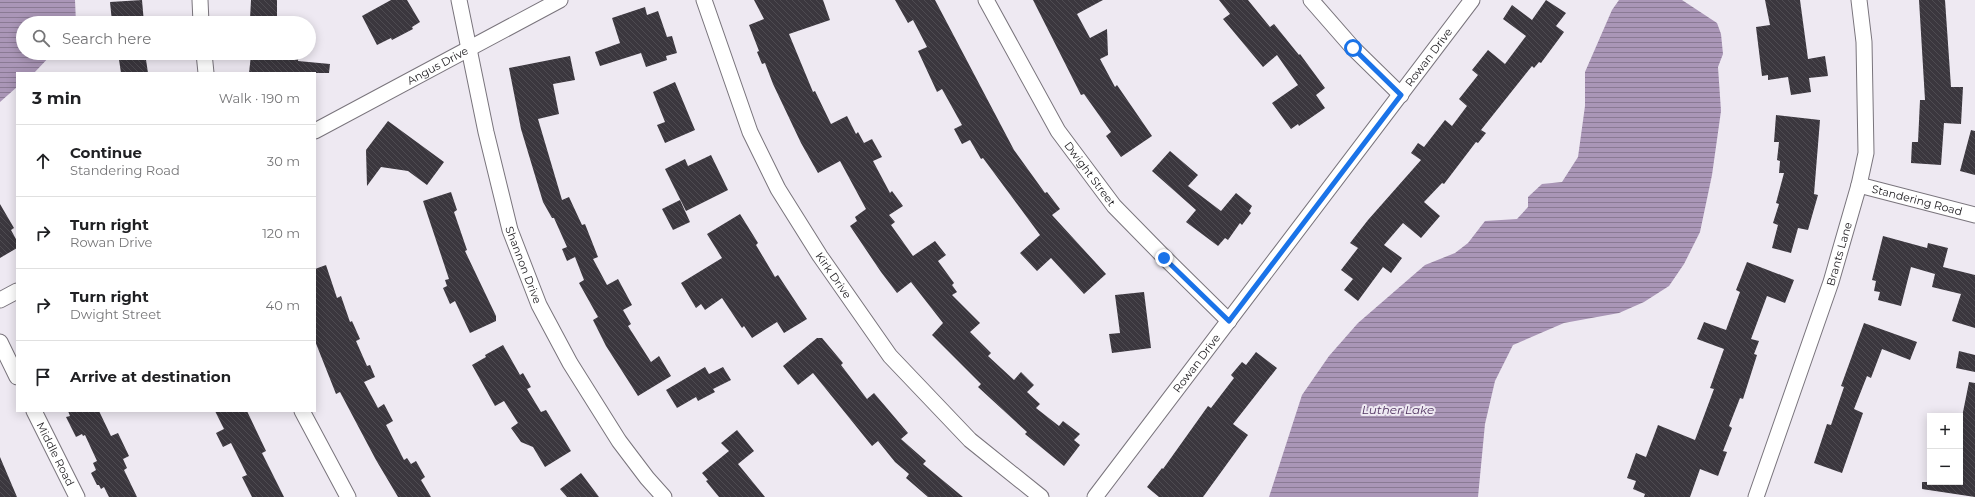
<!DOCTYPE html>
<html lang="en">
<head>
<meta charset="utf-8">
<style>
	:root { --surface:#fff; --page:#f2f2f2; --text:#202124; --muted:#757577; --line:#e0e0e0 }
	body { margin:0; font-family:Montserrat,sans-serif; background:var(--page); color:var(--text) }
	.controls { position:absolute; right:12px; bottom:12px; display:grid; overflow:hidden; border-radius:0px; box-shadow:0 2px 10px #0003 }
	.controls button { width:36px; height:36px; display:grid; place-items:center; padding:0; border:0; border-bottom:1px solid var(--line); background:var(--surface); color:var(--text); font:20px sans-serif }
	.stop { position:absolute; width:12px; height:12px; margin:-9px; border:3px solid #1a73e8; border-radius:50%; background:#fff }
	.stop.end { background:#1a73e8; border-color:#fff; box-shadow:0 1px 4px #0008 }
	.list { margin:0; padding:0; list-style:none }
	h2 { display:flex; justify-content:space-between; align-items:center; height:52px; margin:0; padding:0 16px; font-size:17px }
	h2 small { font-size:13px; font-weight:400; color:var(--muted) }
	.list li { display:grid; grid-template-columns:26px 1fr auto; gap:12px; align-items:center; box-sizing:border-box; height:72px; padding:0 16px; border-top:1px solid var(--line) }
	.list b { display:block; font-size:15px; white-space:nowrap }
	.list p { margin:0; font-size:13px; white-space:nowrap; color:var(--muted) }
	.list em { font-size:13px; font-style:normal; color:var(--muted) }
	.icon { flex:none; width:22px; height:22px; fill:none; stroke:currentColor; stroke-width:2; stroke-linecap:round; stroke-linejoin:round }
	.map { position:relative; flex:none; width:1975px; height:497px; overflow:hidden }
	.search { position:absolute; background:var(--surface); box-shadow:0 2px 10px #0003; left:16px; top:16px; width:300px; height:44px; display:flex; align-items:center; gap:10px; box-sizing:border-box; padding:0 14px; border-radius:22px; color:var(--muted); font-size:15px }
	.panel { position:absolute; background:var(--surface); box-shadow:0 2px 10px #0003; left:16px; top:72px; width:300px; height:340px; border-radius:0px }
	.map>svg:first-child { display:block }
</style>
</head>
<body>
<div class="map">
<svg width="1975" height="497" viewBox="0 0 1975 497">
	<defs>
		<pattern id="water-rules" width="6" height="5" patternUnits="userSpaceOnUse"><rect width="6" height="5" fill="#aa96b7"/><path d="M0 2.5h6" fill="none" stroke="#8a7a94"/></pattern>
		<pattern id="building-back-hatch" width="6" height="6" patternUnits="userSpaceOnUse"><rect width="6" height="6" fill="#3b373e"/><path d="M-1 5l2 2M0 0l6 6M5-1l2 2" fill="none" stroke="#4e4b51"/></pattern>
	</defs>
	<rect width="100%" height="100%" fill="#eee9f2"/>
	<path fill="url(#water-rules)" d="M0,0H75L76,23H23V53H53L34,73H17V87L0,102Z
		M1619,0H1682L1717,23L1721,34L1723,54L1718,67L1721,111L1712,175L1700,232L1684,264L1669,286L1644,302L1619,313L1564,323L1513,345L1495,381L1485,424L1478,497H1269L1302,395L1329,356L1358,323L1425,265L1455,253L1468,243L1485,221L1517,219L1528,207V197L1542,184L1562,182L1578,157L1585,106V72L1612,10Z"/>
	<path fill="url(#building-back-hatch)" d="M142,0L144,23H114L112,22L110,2Z
		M251,0H277V20L250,19Z
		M391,0H407L420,22L412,27L413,29L392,40L391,38L377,45L362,16Z
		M754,0H823L830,20L789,34L813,92L815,91L831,124L847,116L856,134L858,132L864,143L872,139L882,157L873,161L890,193L892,191L903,206L889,215L895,222L891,225L913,256L935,241L946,255L938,261L954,283L952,285L957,292L952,295L980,323L970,332L991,353L988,356L1014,380L1021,372L1034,385L1027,392L1040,404L1036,408L1059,426L1063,421L1080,434L1074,440L1080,445L1064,466L1025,434L1027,432L978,387L981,384L932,335L943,323L911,282L897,293L881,272L850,226L857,221L855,217L866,209L840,161L818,173L801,143L773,84L765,63L762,64L757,52L759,51L749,25L764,19Z
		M895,0H935L1014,150L1045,193L1047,192L1060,209L1052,215L1106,274L1084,294L1051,258L1037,271L1020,253L1040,235L983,158L981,159L970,140L962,144L954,129L962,125L942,89L937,92L918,51L927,47L913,20L908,23Z
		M1033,0H1103L1077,14L1090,38L1107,29L1108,55L1100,59L1115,87L1117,85L1152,136L1121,157L1106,136L1111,132L1084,94L1081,95Z
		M1219,0H1248L1270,27L1274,24L1299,55L1300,54L1325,88L1316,95L1325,108L1299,126L1298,124L1291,129L1272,103L1298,85L1277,55L1263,67L1223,19L1230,14Z
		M1546,0L1566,13L1556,26L1564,32L1541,63L1539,62L1534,68L1532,66L1481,130L1486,133L1478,143L1476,142L1444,184L1442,183L1424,202L1440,216L1421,238L1403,223L1384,245L1402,258L1391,273L1383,267L1358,301L1344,290L1353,279L1341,270L1358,248L1350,243L1368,220L1421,160L1411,153L1418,143L1424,147L1445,120L1452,126L1467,106L1459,99L1478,75L1472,70L1488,50L1505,64L1526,36L1503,19L1512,5L1532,20Z
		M1765,0H1800L1808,59L1825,56L1828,76L1809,78L1811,92L1791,95L1788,77L1768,80V75L1762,76L1756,27L1770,25Z
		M1919,0H1945L1951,87H1963L1961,124L1944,123L1941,165L1911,163L1912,142H1918L1920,100H1925Z
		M645,7L647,15L658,11L667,37L672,36L677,53L666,56L667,60L646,67L641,53L600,66L595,52L620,43L612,18Z
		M118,53H145L148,73H121Z
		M281,53H299L298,61L330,64L329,73H249L251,55L280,58Z
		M570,56L575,80L553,84L559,114L538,119L562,200L569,197L582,225L585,224L598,257L593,259L607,285L618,279L632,305L623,310L631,324L628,326L651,362L659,356L671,376L638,396L606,346L593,320L598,317L579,283L584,280L575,257L567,261L562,249L567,247L554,218H552L543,202L521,129L509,68Z
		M675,82L695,130L665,143L657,125L665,122L653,92Z
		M1776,115L1820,120L1814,194L1818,195L1808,230L1798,228L1791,253L1772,248L1778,225L1773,223L1779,204L1776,203L1784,173H1779L1780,161L1777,160L1779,142H1774Z
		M388,121L444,162L427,185L408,171L381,167L367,186L366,150Z
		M1971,130L1975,131V175L1960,171Z
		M1170,151L1198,175L1188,186L1221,211L1236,193L1252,206L1249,211L1251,213L1242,225L1240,223L1228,240L1225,238L1218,246L1186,222L1196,210L1152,171Z
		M711,155L728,190L686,211L665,169L685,159L688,166Z
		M451,192L457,210L454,212L467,250L465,251L496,316V321L470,333L455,301L450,304L443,288L447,286L445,280L449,279L423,201Z
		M680,200L690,222L673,230L662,209Z
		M0,204L14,228L11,230L17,241V248L0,258Z
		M740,214L758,243L756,245L775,277L778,275L807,319L784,333L777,322L752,338L744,326L742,328L722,298L705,310L701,304L696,308L681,283L722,258L707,234Z
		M1883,236L1927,248L1928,243L1948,248L1943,267L1975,275V328L1952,321L1961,294L1932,287L1935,274L1911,267L1901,306L1878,300L1880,292L1874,291L1876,281L1872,280Z
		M1747,262L1794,280L1785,303L1767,296L1751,339L1759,341L1754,354L1757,355L1743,399L1740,398L1729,426L1732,428L1723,451L1727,452L1718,476L1700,469L1690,497H1644L1645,494L1633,489L1636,481L1627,478L1636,453L1646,457L1658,425L1695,440L1714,389L1710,388L1724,349L1697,339L1704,322L1726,330L1740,292L1736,290Z
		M326,265L337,298L341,296L350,322L352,321L360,339L356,341L367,366L370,365L375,377L364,382L378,408L384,404L393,421L386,425L404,460L407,458L411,464L416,461L425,477L421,480L431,497H398L376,460L340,392L336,394L315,341V269Z
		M1144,292L1151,348L1112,353L1109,334L1120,333L1115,295Z
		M1864,323L1917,342L1910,360L1882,349L1871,378L1867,376L1854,409L1863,413L1842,473L1814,463L1827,424L1831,425L1844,387L1841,386Z
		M817,338H822L843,363L841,365L867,399L874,393L908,433L901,439L926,461L923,464L963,497H928L906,478L909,474L895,462L878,441L872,446L813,373L798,385L783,366Z
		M503,345L520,375L523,373L531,387L527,389L541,412L546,410L571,451L545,467L533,447L521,442L511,428L518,423L504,401L495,406L472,365L486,357L485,355Z
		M1959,351L1975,355V372L1956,368Z
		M1256,352L1277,368L1233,424L1248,435L1203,497H1159L1147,487L1162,468L1163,469L1208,406L1211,408L1234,378L1231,375L1242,362L1246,365Z
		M705,367L709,374L723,367L731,380L713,389L715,392L698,401L696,397L677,408L666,390Z
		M1969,382L1975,383V497L1922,489V482H1960V427Z
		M68,411H99L111,436L118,433L129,456L123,459L127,468L124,470L137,497H109L104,487L101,489L99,485H97L91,473L96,470L93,463L97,461L85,435L83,436L82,434L76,437L66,417L70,416Z
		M215,411H247L266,451L262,453L284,497H252L242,477L247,475L231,443L223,447L216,433L224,429Z
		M737,430L754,451L738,464L765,497H719L706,481L708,480L702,473L729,451L721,443Z
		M0,457L17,497H0Z
		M581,473L599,497H567L560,489Z"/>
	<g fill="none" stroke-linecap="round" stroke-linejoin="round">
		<defs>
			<g id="minor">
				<path d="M200,0L201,23"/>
				<path id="s1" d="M459,0L486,132L510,230L539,305L570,363L619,441L647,478L664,497"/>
				<path id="s2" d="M704,0L750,132L778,189L820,256L890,356L970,440L1041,497"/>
				<path id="s3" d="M986,0L1058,131L1114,206L1164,257L1229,321"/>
				<path d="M1311,0L1353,48L1401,95"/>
				<path d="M204,53L206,73"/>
				<path id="s4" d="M315,131L560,0"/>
				<path id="s5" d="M1859,185L1975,215"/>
				<path d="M0,300L17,291"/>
				<path d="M0,342L17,377"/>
				<path id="s6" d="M34,411L77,497"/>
				<path d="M302,411L348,497"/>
				<path id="s7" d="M1095,497L1472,0"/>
				<path id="s8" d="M1756,497L1831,282L1859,185L1866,153L1864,42L1859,0"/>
			</g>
		</defs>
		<use href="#minor" stroke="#79747c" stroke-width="17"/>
		<use href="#minor" stroke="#fff" stroke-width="15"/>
	</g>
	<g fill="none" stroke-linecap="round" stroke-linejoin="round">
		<path stroke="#1a73e8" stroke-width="5" d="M1164,258L1229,321L1401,95L1353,48"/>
	</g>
	<g text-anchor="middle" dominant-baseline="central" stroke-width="4" stroke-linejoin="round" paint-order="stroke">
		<g font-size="11" fill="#1c1a1e" stroke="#eee9f2">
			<text stroke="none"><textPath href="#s7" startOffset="552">Rowan Drive</textPath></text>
			<text stroke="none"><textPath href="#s4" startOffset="139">Angus Drive</textPath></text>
			<text stroke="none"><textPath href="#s3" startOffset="203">Dwight Street</textPath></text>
			<text stroke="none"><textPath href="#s5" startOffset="60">Standering Road</textPath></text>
			<text stroke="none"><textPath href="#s8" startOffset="257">Brants Lane</textPath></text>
			<text stroke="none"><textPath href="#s1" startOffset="273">Shannon Drive</textPath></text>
			<text stroke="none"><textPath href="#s2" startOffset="306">Kirk Drive</textPath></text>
			<text stroke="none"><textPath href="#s7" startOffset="168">Rowan Drive</textPath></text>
			<text stroke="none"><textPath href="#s6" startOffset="48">Middle Road</textPath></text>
		</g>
		<g font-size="12" font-style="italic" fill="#503361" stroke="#eee9f2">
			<text x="1398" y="409">Luther Lake</text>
		</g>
	</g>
</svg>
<div class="controls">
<button>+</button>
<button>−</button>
</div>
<div class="stop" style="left:1353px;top:48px"></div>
<div class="stop end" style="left:1164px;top:258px"></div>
<div class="search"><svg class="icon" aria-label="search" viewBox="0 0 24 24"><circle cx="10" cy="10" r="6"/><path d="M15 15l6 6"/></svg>Search here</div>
<section class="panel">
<h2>3 min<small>Walk · 190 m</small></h2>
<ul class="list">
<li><svg class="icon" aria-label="ahead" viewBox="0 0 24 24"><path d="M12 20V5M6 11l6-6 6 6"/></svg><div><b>Continue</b><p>Standering Road</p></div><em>30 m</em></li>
<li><svg class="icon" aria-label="right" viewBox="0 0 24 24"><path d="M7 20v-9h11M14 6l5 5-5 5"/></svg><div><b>Turn right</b><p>Rowan Drive</p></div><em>120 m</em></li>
<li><svg class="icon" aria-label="right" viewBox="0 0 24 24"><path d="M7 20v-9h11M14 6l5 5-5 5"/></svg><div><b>Turn right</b><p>Dwight Street</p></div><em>40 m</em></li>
<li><svg class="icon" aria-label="arrive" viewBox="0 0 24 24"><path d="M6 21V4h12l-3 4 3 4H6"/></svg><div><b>Arrive at destination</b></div></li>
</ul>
</section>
</div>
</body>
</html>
